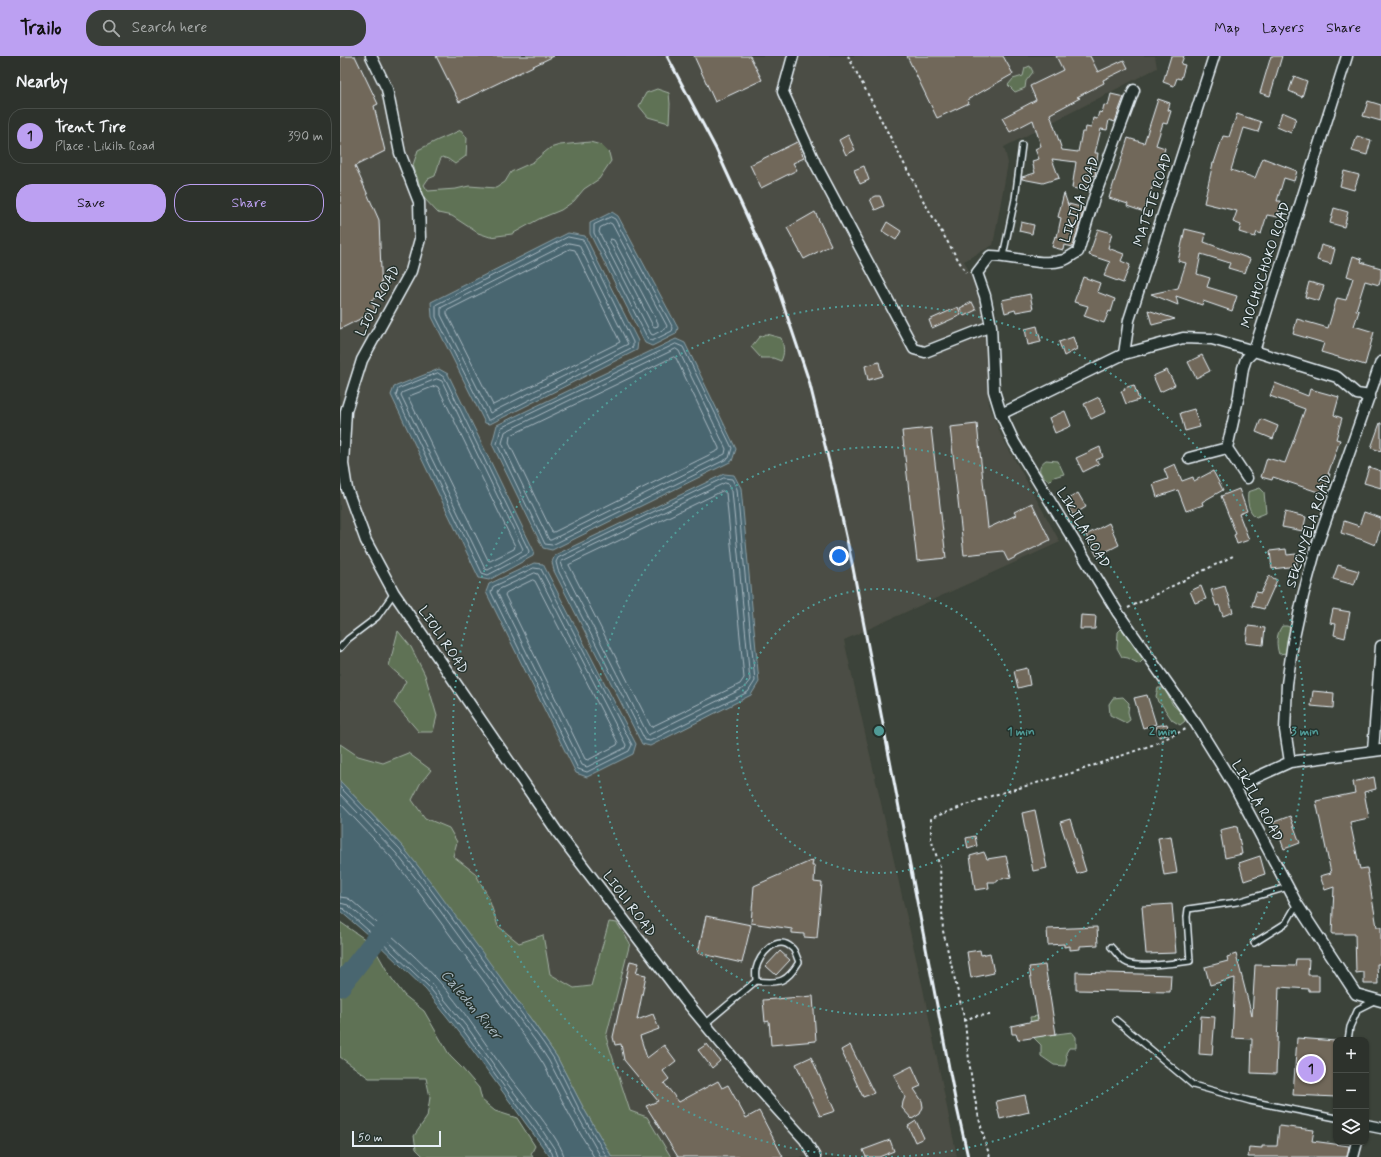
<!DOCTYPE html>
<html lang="en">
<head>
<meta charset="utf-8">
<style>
	:root { --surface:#2d322c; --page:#393e38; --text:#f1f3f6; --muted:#a7aaa9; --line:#484d48; --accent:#bca0f2 }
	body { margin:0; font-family:Mynerve,sans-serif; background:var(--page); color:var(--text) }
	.controls { position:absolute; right:12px; bottom:12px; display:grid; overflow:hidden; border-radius:8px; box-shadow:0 1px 3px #0004 }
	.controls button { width:36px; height:36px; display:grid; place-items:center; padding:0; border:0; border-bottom:1px solid var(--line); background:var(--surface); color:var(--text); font:20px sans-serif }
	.scale { position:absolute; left:12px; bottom:10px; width:89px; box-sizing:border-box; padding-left:4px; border:2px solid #e8f1f8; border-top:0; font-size:11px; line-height:14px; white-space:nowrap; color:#e8f1f8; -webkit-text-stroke:3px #26332d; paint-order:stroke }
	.you { position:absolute; left:499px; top:500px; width:14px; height:14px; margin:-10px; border:3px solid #fff; border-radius:50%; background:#1a73e8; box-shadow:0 0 0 6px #1a73e833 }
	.badge { display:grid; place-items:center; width:26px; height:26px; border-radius:50%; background:var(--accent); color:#111; font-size:13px; font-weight:700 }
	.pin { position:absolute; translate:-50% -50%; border:2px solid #fff; box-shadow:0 1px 4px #0006 }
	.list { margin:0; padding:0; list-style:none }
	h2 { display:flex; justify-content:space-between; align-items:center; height:52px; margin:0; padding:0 16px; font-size:17px }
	h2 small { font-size:13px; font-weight:400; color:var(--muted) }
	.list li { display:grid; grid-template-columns:26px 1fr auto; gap:12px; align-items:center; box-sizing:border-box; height:56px; margin:0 8px 8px; padding:0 8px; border:1px solid var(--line); border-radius:16px }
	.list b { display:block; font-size:15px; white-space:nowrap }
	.list p { margin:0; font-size:13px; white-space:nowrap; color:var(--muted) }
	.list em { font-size:13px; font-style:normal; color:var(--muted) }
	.actions { display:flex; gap:8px; padding:12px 16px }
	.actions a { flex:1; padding:9px 0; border:1px solid var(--accent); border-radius:16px; text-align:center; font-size:14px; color:var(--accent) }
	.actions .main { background:var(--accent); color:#111 }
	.icon { flex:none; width:22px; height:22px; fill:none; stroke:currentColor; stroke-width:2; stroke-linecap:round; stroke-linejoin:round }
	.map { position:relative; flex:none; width:1041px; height:1101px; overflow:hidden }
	header { display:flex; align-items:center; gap:24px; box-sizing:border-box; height:56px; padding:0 20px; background:var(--accent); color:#111 }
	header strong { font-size:19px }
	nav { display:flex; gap:22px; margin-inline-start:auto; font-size:14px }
	.search { width:280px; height:36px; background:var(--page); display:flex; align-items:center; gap:10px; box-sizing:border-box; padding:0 14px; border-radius:16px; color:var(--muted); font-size:15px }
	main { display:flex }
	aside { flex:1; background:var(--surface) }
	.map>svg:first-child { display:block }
</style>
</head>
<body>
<header>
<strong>Trailo</strong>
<div class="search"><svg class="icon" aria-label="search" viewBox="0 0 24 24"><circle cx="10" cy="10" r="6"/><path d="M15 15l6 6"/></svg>Search here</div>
<nav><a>Map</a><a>Layers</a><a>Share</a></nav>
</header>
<main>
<aside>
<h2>Nearby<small></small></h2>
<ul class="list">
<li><span class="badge">1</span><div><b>Trent Tire</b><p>Place · Likila Road</p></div><em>390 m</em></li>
</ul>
<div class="actions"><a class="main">Save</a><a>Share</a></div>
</aside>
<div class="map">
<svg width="1041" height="1101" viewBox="0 0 1041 1101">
	<rect width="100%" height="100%" fill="#3c433a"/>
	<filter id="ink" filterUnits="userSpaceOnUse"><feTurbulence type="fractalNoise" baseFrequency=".025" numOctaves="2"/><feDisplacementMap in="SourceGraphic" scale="8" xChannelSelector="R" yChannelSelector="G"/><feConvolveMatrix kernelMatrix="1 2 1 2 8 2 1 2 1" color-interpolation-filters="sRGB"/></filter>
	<g filter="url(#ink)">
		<path fill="#4c4e44" d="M0,0H815L817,12L664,91L668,107L653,189L624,205L643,245L646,261L649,348L660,377L720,486L504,584L583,933L617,1101H331L307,1061L290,1056L266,981L290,887L277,868L269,866L251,930L234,932L197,914L158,870L43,707L18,700L0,688Z"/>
		<path fill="#5f7254" stroke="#a4b2a6" d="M690,10L693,16L686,25L685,32L675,36L668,29L673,23L683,20L685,12Z
			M317,33L329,37L330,48L329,67L308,61L299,50L306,37Z
			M121,74L127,82L126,100L115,108L108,103L102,101L100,104L95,120L88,123L84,129L88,135L116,133L129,130L156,132L165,126L171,116L193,106L210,92L220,89L250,86L261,89L269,97L271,105L259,123L244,133L234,145L221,154L199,163L172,178L150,181L138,177L112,160L98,157L82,140L79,127L73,109L78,94L98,84Z
			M426,278L441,282C444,290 445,297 441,305L433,302H421L411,291L419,281Z
			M706,404L718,405L724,418L714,421L710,425C701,420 694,412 706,404Z
			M920,432L924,436L926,457L916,461C908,455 907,445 908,436Z
			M942,570H947L951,572L950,591L946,597L939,598C936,589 936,578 942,570Z
			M783,571L805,602L799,608L788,602L782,601L777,592L778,576Z
			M58,575L71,591L85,619L97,660L93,676H79L54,647L66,625L49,610Z
			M818,632H824L833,649L841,656L845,665L840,669L832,664L822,649L818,646L816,640Z
			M783,641L789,647L788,656L790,664L786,667L770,659L769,648L773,642Z
			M0,688L18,700L43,707L68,697L91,714L80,728L72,744L85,762L109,772L117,786L113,800L135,817L148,840L158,870L179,887L203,879L210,918L234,932L251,930L269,866L277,867L290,887L266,981L290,1055L307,1061L331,1101H272L244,1053L217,1001L193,966L63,791L0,725Z
			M0,866L32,888L50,920L64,939L84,955L110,1000L121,1011L139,1032L142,1044L155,1055L177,1062L195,1090L191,1098L193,1101H84L76,1093L74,1080L87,1061L90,1041L86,1022H29L0,1001Z
			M698,960L701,980L732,976L736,981V992H729L726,997L727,1003L725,1010L714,1009L701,1000V989L693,981L690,961Z"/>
		<path fill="#4a6670" stroke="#899ea6" d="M272,156L278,160L338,272L336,278L312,290L305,287L250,178V167Z
			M228,177L245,180L298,285L297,294L150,368L145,367L92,261L91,246Z
			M336,283L345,287L396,393L392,405L212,494L203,492L152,388L157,369Z
			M99,313L108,318L194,495L193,500L149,524L139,522L51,339L54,331Z
			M384,418L394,419L401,432L419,626L411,639L310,690L302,688L214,515L212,506L215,499Z
			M194,507L203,508L296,688L293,698L247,721L236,717L146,536L149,528Z
			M0,725L63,791L90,825L193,966L217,1001L244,1053L272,1101H210L123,981L86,934L35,885L0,855Z"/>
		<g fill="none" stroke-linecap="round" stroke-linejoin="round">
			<path stroke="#a9b9c2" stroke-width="1" d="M271,161L275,163L333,272L332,275L312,285L308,283L254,177V169Z
				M270,167L272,168L327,270L326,272L313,279L311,278L259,176L260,172Z
				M228,181L243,184L293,286V291L150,364H148L96,261V249Z
				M271,183L274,184L318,267V270L315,271L313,270L270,186Z
				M229,187L239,189L288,288L150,357L101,259V252Z
				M230,193L235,194L280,286L153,349L107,258V255Z
				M336,288L343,291L392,392L389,402L212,489L205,488L157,388L161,372Z
				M336,293L339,295L386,393L385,398L211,484H209L162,387L165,376Z
				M334,301L336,302L379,392V394L214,476H212L169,387L170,380Z
				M98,317L105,322L189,495L188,498L148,519L142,517L56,339L58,333Z
				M97,323L102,325L183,493L182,495L148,514L145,513L61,339L62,337Z
				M96,330L98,331L175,490L174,493L150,505L148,504L69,343L70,340Z
				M384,422L392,423L397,433L415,625L408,636L310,685L305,684L218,514L216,506L218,502Z
				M385,427L389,428L392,435L410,624L404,632L308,679L223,512L221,506Z
				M383,435L386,437L404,622L400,628L311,671L229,509Z
				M194,512L201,513L292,689L289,695L247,716L238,713L151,536L153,531Z
				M195,517L198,518L286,689L285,692L247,711L242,709L157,536L158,534Z
				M193,524L195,525L278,687L277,689L248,704L245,703L165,539L166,537Z
				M0,731L60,793L86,827L204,988L214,1003L240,1055L267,1101
				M0,738L56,797L82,830L200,991L209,1005L236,1057L261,1101
				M0,747L51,801L77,834L195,995L204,1009L230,1060L254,1101
				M0,841L7,842L12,845C40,870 71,895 97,923C123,952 144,987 168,1019C179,1034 223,1086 224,1101
				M0,847L8,849L41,878L92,928L130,975L163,1022L196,1065L216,1095L218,1101
				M0,852L4,853L37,882L89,931L126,978L212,1097L213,1101"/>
			<path stroke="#4a6670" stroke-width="21" d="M0,930L35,885L54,864"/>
		</g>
		<path fill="#71675a" stroke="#e8f1f8" d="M0,0H15L38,48L34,50L45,95L15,110L39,164L42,239L31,244L36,255L0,273Z
			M96,0H214L119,46Z
			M354,0H410L422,24L375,46Z
			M567,0H663L673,18L627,44L629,47L597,62Z
			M716,0H750L758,16L784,4L788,12L763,24L764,27L737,41L740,42L710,58L722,94L738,96L742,76H745L746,71L751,72L753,62L757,63L759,56L762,57L764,49L768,50L771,38L784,41L779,54L775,66L769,64L767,74L761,73L755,97H758L755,120L752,119L749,135L732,132L736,106L712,103L719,122L703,127L682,123V121L695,117L692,105L699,103L695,93L701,90L693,64L670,76L662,62L696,44L690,30L723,14Z
			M831,0H844L841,8L845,9L841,23L837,22L834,30L823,26Z
			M931,0H942L930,40L920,37Z
			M954,20L967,25L962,41L949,35Z
			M818,43L830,47L828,54L831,55L827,68L823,67L816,89L825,92L822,103L825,104L821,115L818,114L804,156L787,150L788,148L769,142L788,82L804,87Z
			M1028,45L1041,49V65L1023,60Z
			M942,56L956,62L951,77L937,71Z
			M897,58L921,66L918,76L904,72L891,114L915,122L923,102L957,115L954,125L944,122L937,145H941L938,161L927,159L921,178L917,176L915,181L899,176L901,169L893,166L897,155L864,147L873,107H874L883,80L889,81Z
			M508,79L515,94L506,99L499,84Z
			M1017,80L1031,84L1027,99L1012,95Z
			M457,86L464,102L453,107L457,114L421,132L410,109Z
			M524,110L529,124L520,128L514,114Z
			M1004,115L1019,119L1014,134L1000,130Z
			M724,137L729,152V148L744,152L733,191L724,189L723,194L712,191L715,180L717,181L721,162L718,161Z
			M536,140H540L544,150L535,154L530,143Z
			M994,152L1008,156L1004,171L990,167Z
			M475,156L491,189L464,203L447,172Z
			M547,166L561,175L556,184L542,175Z
			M681,166L694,169L692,178L679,175Z
			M758,173L772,177L768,192L784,198L781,205L790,209L783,227L764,220L770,206L749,199Z
			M845,173L866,178L864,186L910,203L905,217L888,212L890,207L861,198L857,218L870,222L867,231L897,240L892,255L863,245L862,249L836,240L838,249L811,238L838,232L846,207L838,205Z
			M981,189L995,193L991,208L977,204Z
			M1013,200L1022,203L1021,206L1041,212V222L1039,229L1025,225L1016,254L1019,255L1014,270L1034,276L1025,309L981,296L984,287L953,278L957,263L988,272L997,242L1006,244L1013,222L1007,220Z
			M743,221L760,227L757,236L775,243L771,256L769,255L764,267L744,260L748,250L734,246Z
			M969,226L984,230L979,245L965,241Z
			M690,238L693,253L676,256L675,254L665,257L662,244Z
			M632,246L636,254L624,260L620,252Z
			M618,251L621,259L592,272L589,264Z
			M808,254L835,263L812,269Z
			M697,270L701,286L688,289L685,273Z
			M733,281L737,293L724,300L719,286Z
			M862,299L870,315L856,322L848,306Z
			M539,306L542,320L528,324L525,310Z
			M827,314L835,329L820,336L813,320Z
			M935,327L968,340L970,333L999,341L994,359L1002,362L996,383L1000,384L988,418H990L984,438L933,421L932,424L921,421L927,402L945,407L965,353L930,340Z
			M794,329L799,344L786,348L781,335L785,334L784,332Z
			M759,341L766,356L751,363L744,348Z
			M854,353L860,371L845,375L840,357Z
			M725,355L731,370L715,377L709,362Z
			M921,363L938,370L933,383L916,376Z
			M1040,367H1041V395L1031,392Z
			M637,368L648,472L676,459L674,456L692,447L710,484L668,505L663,495L624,499L610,371Z
			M591,372L606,502L577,505L562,375Z
			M760,391L763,401L756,404L759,408L743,416L736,402Z
			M835,408L842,425L853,421L854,425L873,415L883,434L862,446L863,449L846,455L838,434L817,441L813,428L828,423L824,413Z
			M1029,411L1041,415V432L1024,427Z
			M899,433L907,455L899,458L909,484L897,488L894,479L896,478L881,440Z
			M738,437L746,451L733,459L725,445Z
			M945,456L966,461L963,475L942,471Z
			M1024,456L1041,462V472L1035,489L1023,484L1001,477L1004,465L1019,470Z
			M769,467L779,489L757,500L746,479Z
			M946,493L947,499L956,498L957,510L932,513L930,495Z
			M998,509L1019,515L1014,529L993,523Z
			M929,520L937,524L924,553L912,550L916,536L921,537Z
			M861,530L866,543L855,547L850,535Z
			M885,530L893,556L883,560L879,549L876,550L871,534Z
			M993,553L1010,556L1005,582L994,579L996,568L990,567Z
			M741,559L756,560L755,573H740Z
			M908,570L925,572L923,589L906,587Z
			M687,612L690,629L678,632L674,615Z
			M973,635L994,637L993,652L971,650Z
			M807,639L816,668L803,672L794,642Z
			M827,668L830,678L819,681L816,670Z
			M1034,721L1036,733L1024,736L1029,762L1010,766L1020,813L1027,812L1037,871H1041V908H1037L1038,928H1024V916L1016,917L1015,878H992L994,831L985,834L980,820L991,817L976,745L1015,737L1013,726Z
			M695,754L707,812L693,815L682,757Z
			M950,760L960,787L944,793L934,766Z
			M730,763L746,815L737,818L720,766Z
			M897,770L902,798L885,802L880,774Z
			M635,780L637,790L628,793L626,782Z
			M831,780L837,817L824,819L818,782Z
			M644,796L647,803L666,800L671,821L657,824V826H648L649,832L635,834L630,800Z
			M920,800L925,818L904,825L899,807Z
			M473,804L472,810H475L474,826L482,827L477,882L464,881V878L452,877V873L411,867L414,830Z
			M832,848L836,897L806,898L802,850Z
			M366,860L411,869L402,907L358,897Z
			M757,871L758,889L740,890V893L730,894V890L724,891V888L708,889L707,873Z
			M640,894L641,899L650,897L654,917L631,922L627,896Z
			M440,895L450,904L436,919L426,910Z
			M896,898L912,960L915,909L955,910L956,903H969L968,919H979V935H969V933L939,931L936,1018L911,1017L912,983L892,982L895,922L870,929L865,911L888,905L887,901Z
			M290,905L299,907L296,917L306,919L297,964L313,958L319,973L300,980L307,1002L324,989L336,1005L323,1015L329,1023L324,1027L339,1046L378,1025L382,1032L388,1029L406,1062L419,1055L443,1101H338L306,1050L318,1045L284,1004L281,988L275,989L273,981Z
			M705,909L716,978L678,984L676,978H672L671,970L698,964L689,911Z
			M736,916L831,919L830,936L736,934Z
			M473,940L476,985L431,989L429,965L425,966L423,944Z
			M861,960L875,961L872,999L859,998Z
			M957,982L996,985V1041L953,1039Z
			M367,988L380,1005L372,1012L358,994Z
			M510,989L534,1037L523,1041L501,994Z
			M471,1001L495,1055L480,1060L456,1008Z
			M572,1010L581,1030L574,1033L582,1045L583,1051L580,1058L572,1063L562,1052L563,1046L565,1041L554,1019Z
			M685,1039L689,1056L660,1063L656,1045Z
			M576,1065L584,1082L575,1086L568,1070Z
			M939,1070L974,1074L972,1085L1009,1090L1007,1101H908L909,1091L922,1092V1090H937Z
			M550,1084L554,1095L539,1101H526L523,1094Z"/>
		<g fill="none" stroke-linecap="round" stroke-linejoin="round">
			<defs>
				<path id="lane" d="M663,200L675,143L682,89
					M0,592L8,583L37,561L54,537
					M914,887L946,867L957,848
					M771,891C776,896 781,905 787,907C798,912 838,907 850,905L847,861L848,853L897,846L948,831
					M776,964L853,1029L910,1045L996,1062
					M365,968L416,925C440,928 447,926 459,906C457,902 455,894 452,892C437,877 419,899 416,913C415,916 416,921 416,925
					M1008,984L1010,971L1018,953L1034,945"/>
				<path id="street" d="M31,0L47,33L60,97L79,146L80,183L71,215L22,304L6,355L3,408L7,433L26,485L54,537L218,777L345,944L419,1033L465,1084L475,1101
					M453,0L443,36L475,107L574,293L585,296L651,270
					M794,34L754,142L738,196C733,198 729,202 724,204C701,211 674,200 650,200L637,217L645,240L651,270L654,335L661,358L674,386L778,557L856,668L895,731L957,848L1016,938L1041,945
					M784,298L789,264L874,0
					M661,358L784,298L843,282L872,283L914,295L997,321L1017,338L1030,340
					M849,402L887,392
					M907,422L887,392L899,339L903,312L906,303L914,295L1007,0
					M1033,695L1041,590
					M950,706L945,674L947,628L953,586L963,540L976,492L1041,306
					M895,731L950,706L1041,694
					M1026,1069L1041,1072
					M1013,1101L1017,1086"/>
			</defs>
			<use href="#lane" stroke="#e8f1f8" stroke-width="8"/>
			<use href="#street" stroke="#e8f1f8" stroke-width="13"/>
			<path stroke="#e8f1f8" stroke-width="2" stroke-dasharray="3 3" stroke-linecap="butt" d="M508,0L584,146L626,217
				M788,552L893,500
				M625,965L603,875L600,811L591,783V762L654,739L732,717L812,689L846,673
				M650,1101C635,1057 629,1011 625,965L634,960L652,959"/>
			<use href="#lane" stroke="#26332d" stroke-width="5"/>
			<use href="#street" stroke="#26332d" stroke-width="10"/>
			<path stroke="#e8f1f8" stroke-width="3" d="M327,0L376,93L432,215L469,325L495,430L512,507L615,1043L628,1101"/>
		</g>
	</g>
	<g fill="none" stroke="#509b97" stroke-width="2" stroke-dasharray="2 4">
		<circle cx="539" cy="675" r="142"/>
		<circle cx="539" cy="675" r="284"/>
		<path d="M535 1101A426 426 0 1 1 543 1101"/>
	</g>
	<g text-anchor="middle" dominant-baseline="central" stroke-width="3" stroke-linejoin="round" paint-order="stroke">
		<g font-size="14" fill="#e8f1f8" stroke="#26332d">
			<text transform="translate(740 144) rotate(-70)">LIKILA ROAD</text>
			<text transform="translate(813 144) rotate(-72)">MATETE ROAD</text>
			<text transform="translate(926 209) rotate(-72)">MOCHOCHOKO ROAD</text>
			<text transform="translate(38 245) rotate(-62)">LIOLI ROAD</text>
			<text transform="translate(743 472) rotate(59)">LIKILA ROAD</text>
			<text transform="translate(969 475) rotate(-72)">SEKONYELA ROAD</text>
			<text transform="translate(103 584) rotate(56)">LIOLI ROAD</text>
			<text transform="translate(917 745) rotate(61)">LIKILA ROAD</text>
			<text transform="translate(289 848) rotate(53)">LIOLI ROAD</text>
		</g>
		<g font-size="15" font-style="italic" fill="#a9b9c2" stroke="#26332d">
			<text transform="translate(131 949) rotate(50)">Caledon River</text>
		</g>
	</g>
	<circle cx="539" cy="675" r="6" fill="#509b97" stroke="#26332d" stroke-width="2"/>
	<g font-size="12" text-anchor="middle" font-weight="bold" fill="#509b97" stroke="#26332d" stroke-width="3" stroke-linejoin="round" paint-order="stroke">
		<text x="681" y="679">1 min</text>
		<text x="823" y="679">2 min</text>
		<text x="965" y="679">3 min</text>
	</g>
</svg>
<div class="controls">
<button>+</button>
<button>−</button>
<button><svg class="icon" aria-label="layers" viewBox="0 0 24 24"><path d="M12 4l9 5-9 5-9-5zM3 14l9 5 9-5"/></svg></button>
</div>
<div class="scale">50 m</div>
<div class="you"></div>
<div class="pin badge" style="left:971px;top:1013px">1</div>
</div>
</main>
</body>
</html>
